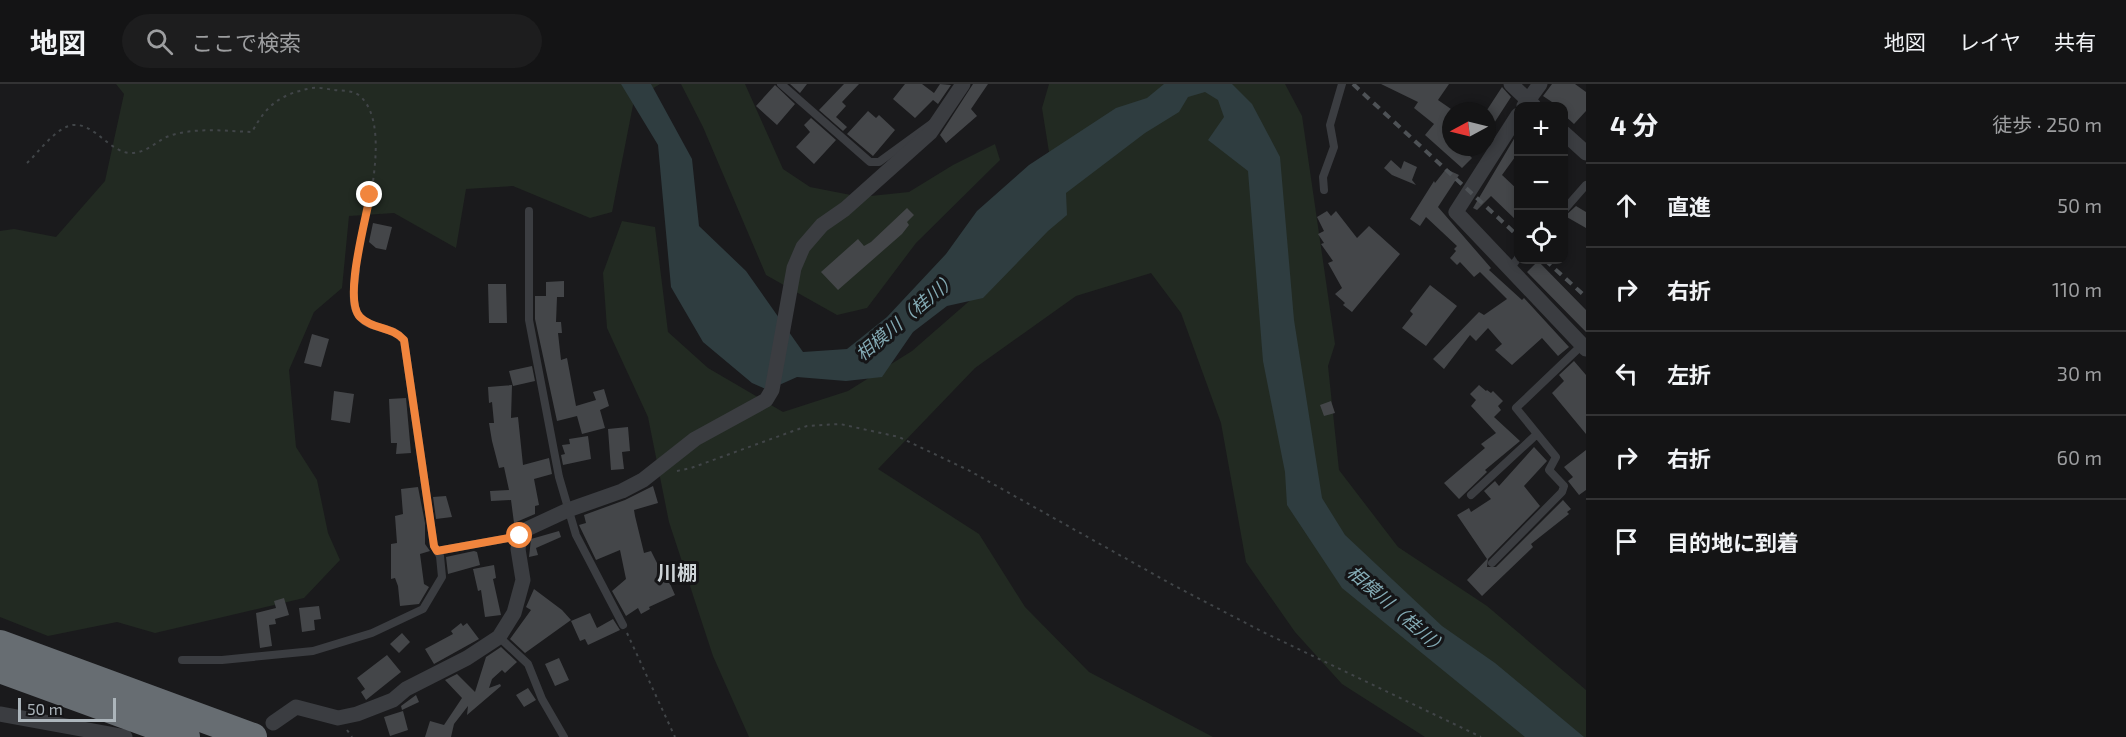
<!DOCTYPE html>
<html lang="ja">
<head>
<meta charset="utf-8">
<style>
	:root { --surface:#141415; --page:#1d1d1e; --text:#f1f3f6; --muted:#9d9ea0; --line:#333334 }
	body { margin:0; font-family:"Exo 2","Noto Sans JP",sans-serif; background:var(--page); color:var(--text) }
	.controls { position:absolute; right:18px; top:18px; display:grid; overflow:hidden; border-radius:12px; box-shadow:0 3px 9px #0003 }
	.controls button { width:54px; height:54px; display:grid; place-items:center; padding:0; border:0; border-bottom:2px solid var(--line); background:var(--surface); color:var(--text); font:30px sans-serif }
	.compass { position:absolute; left:1442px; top:18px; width:54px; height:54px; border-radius:50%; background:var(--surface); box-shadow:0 3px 9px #0003; rotate:263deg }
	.scale { position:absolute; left:18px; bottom:15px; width:98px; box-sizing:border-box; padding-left:6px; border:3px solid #acb5bb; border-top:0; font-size:16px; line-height:21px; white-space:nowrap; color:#acb5bb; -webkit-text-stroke:4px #151517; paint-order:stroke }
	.stop { position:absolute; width:18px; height:18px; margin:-14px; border:4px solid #f1853d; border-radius:50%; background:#fff }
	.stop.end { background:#f1853d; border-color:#fff; box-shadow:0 2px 6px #0008 }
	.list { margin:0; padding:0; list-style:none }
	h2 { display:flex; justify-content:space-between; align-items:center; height:78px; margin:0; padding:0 24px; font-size:26px }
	h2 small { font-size:20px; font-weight:400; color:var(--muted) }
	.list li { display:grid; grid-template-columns:39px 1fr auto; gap:18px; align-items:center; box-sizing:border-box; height:84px; padding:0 24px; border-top:2px solid var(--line) }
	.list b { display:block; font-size:22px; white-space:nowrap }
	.list em { font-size:20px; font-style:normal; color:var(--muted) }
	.icon { flex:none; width:33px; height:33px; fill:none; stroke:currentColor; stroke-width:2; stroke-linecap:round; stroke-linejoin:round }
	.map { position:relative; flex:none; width:1586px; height:653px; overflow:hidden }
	header { display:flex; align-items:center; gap:36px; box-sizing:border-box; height:84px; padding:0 30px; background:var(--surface); border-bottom:2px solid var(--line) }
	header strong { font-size:28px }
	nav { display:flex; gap:33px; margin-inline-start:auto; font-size:21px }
	.search { width:420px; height:54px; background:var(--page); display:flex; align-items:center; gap:15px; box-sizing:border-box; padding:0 21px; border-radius:33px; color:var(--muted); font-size:22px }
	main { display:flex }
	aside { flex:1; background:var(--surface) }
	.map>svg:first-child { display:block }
</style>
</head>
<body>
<header>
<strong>地図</strong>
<div class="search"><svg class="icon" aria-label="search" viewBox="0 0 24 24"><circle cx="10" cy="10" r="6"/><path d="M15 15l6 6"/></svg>ここで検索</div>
<nav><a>地図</a><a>レイヤ</a><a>共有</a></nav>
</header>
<main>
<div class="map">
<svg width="1586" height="653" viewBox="0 0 1586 653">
	<rect width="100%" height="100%" fill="#1a1a1c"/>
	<path fill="#222a22" d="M116,0H660L634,16L612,128L590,134L513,102L466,105L456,164L394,129L349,132L342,204L314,228L289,286L296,363L317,396L328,449L340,476L304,514L155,549L117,538L48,552L0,533V147L14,145L56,153L105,97L124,10Z
		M681,0H745L783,85L810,103L861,113L909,108L953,81L995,60L1000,76L916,159L867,224L837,231L766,191L703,43Z
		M1049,0H1285L1302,32L1335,260L1328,282L1339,386L1398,463L1487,522L1586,606V653H1425L1342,600L1295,548L1246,478L1221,339L1181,229L1151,189L1076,212L975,284L878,385L979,450L1025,523L1089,588L1213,653H749L713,572L669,438L648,333L607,244L603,189L622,137L655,143L668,248L708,284L783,328L848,307L912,267L1006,185L1056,112L1042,24Z"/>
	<path fill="#2f3d40" d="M621,0H651L692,75L699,142L746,187L803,268L847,265L887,233L946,170L977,127L1029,81L1116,24L1147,14L1164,0H1232L1252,20L1280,73L1294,236L1322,414L1345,451L1442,542L1495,579L1584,653H1525L1342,504L1287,421L1285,388L1263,277L1248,87L1208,56L1224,33L1218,16L1205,8L1188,13L1179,28L1145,49L1066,109L1067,131L1048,147L983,214L947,222L913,248L882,293L846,297L797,293L768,306L752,299L703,258L671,203L658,61Z"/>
	<path fill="#444649" d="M790,0H807L800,9Z
		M844,0H859L842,18L846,22L836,33L847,43L843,47L819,26Z
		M905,0H922L934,9L940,0L951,1L938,20L933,16L915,34L893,15Z
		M973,0H988L971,25L977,32L946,59L940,51Z
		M1381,0H1449L1438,16L1451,25V63H1472L1468,70L1472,74L1462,84L1425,51L1434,40L1414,24L1418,18Z
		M1552,0H1575L1586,8V27L1574,40L1564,31L1566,28L1563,22H1558L1543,12Z
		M775,1L795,20L777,41L756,22Z
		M1502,3L1511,13L1487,50V26Z
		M868,27L876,34L879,31L895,46L873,72L847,50Z
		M811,34L836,56L814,80L796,63L810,48L804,41Z
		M1518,48V69L1502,91L1518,106V138L1491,112L1477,126L1473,124Z
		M1391,76L1401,85L1404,77L1417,83L1412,96L1416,101L1392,91L1384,84Z
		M1446,85L1459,91L1438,123L1491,184L1489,186L1522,216L1524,214L1569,263L1558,272L1542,254L1512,281L1495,266L1502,260L1488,244L1476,257L1470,251L1444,285L1433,275L1479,228L1484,231L1507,215L1480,188L1474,193L1460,178L1457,181L1450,174L1456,167L1454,165L1457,162L1426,133L1420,142L1410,135L1434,97L1435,99Z
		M1576,122L1586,128V144L1565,132Z
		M907,124L914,131L907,138L909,141L902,150L838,206L821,188L858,155L864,162L871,158Z
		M1327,127L1331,132L1336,127L1357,154L1369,142L1400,170L1352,228L1343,221L1345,219L1335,210L1342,204L1328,179L1333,177L1321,160L1324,159L1318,150L1324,147L1317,133Z
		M373,139L392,143L386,166L376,164L369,158Z
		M1538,177L1586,226V248L1527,188Z
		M564,197V213H557L556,238H561L562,249H558L561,276L567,274L576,322L596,316L593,308L604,305L609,322L600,326L605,344L582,350L577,332L557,337L535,235V212H546V198Z
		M488,200H506L507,239H489Z
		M1430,201L1457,222L1426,262L1402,244L1413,230L1410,227Z
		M312,250L329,255L321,283L304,279Z
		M1574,277L1586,291V350L1552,309L1564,297L1559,291Z
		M532,282L535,297L513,302L509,287Z
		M512,301L511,334L518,333L523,381L549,374L552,390L534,395L539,421L535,422V430L514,439L511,416L491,417L490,407L509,406L504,383L499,384L492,357L489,339H494L492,318L489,319L488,303Z
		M1479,301L1486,307L1487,306L1491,309L1493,307L1503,317L1498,322L1501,326L1494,333L1520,357L1485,386L1487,388L1459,415L1444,399L1485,364L1481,360L1496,349L1471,322L1476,316L1470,310Z
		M334,307L354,310L350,339L331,336Z
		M406,314L411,369L396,370L397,359H391L389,315Z
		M1331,317L1335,329L1324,332L1320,321Z
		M628,343L630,367L622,368L624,385L611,386L608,345Z
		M588,352L591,375L563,381L561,371L565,370L562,361L570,360L569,355Z
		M1534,363L1547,377L1524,402L1540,422L1488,475L1487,483H1496L1563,416L1571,425L1567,428L1569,430L1531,460L1533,463L1482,512L1467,496L1487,475L1457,431L1469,424L1471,428L1491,415L1484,407L1495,397L1499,402Z
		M1586,366V406L1579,411L1568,397L1573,393L1564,383Z
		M653,402L658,419L634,426L635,432L644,469L651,467L661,487L664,486L675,511L649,523L650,525L641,530L638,524L626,532L612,507L626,495L620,466L596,476L579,441L586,439L584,431L625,416Z
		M418,403L425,439V460L430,467L420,470L424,500L429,503L419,520L400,522L398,502L395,494L391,495V460L397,459L395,432L403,430L401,405Z
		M446,412L452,433L436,435L433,413Z
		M559,447L561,453L536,464L538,471L529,473L531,455Z
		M474,467L477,468L480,481L448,490L446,473Z
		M494,481L496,494L493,495L501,531L485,533L481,506L478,507L473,485Z
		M534,505L562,526L571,536L525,569L510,555L531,526L526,523Z
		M284,514L289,531L275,535L276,540L269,541L272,562L260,564L256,529L276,524L274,517Z
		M319,522L321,535L314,536L315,546L302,548L299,524Z
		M590,529L597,544L613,535L620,546L588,561L585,555L580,557L571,537Z
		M461,539L463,542L467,539L479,555L434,580L425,565L453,550L451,547Z
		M402,549L410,558L399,569L390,560Z
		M501,563L517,578L505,589L502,586L492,595L489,604L500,600L501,602L467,631L468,622L454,640L451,653H425L430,637L444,641L462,614L445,596L457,590L475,608L486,573Z
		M387,571L401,588L366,616L361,608L365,605L357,594Z
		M559,574L569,596L555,602L545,580Z
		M528,604L536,616L524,623L516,611Z
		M416,611L419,618L402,626L401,622Z
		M403,627L408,646L390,652L384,633Z"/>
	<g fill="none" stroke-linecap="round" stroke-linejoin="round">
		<path stroke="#414548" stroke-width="2" stroke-dasharray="3 4.5" stroke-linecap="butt" d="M27,79C39,68 56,43 73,41C95,39 110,69 131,69C147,69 156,57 169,52C195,43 226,47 252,48C267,20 281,10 312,4C319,3 327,5 334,6C343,7 354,6 361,13C393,44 364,139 357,178
			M677,387L691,384L807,342L840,340L899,353L970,387L1173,501L1261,547L1481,653
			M627,549L675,653
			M347,646L352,653"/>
		<path stroke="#3b3d41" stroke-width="8" d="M781,0L870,78H879L934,38
			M1324,106L1323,93L1334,63L1330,41L1342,0
			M1564,126L1586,101
			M529,127V236L559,393L576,451L623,541
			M1510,185L1518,174
			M1471,411L1537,350
			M437,467L520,452
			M1492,479L1562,408L1564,402L1549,386L1556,373L1516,324L1582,261
			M499,553L528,580L542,615L564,653
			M182,576H222L313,567L372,549L423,525L442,493L440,472L434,462L404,256C395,246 388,246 375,242C348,234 353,210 356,187"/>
		<path stroke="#3b3d41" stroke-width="15" d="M1511,0L1534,22
			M1524,22L1540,0
			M1518,31L1456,128L1586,265
			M1564,49L1586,69
			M0,630L125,653
			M273,639L296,623L338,634L357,630L393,616L406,605L467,574L499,553L514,529L523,496L518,465L520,452L527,445L568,426L622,407L643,396L695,355L766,316L772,306L794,184L803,163L822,141L845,125L930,49L963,0"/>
		<path stroke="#676d72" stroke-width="28" d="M0,560L253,653
			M0,585L186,653"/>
		<path stroke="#4e5256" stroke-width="4" stroke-dasharray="8 6" stroke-linecap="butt" d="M1353,0L1518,152
			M1545,176L1586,213"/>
	</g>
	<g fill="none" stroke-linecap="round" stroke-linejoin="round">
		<path stroke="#f1853d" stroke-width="8" d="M370,111C366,136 343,216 360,233C373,246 392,242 404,256L434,462L437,467L520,452"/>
	</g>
	<g text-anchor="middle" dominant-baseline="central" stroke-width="6" stroke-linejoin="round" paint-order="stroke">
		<g font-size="18" font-style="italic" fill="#84abb5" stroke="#151517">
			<text transform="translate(906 232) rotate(-40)">相模川（桂川）</text>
			<text transform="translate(1398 526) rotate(41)">相模川（桂川）</text>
		</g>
		<g font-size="20" font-weight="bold" fill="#cdd3d7" stroke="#151517">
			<text x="677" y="488">川棚</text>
		</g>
	</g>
</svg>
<div class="controls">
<button>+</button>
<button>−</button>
<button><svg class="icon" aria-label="locate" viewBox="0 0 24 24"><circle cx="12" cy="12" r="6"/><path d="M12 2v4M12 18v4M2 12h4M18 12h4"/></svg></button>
</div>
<svg class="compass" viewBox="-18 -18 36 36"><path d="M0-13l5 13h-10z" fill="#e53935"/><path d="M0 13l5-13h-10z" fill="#9d9ea0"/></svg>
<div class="scale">50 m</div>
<div class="stop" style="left:520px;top:452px"></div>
<div class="stop end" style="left:370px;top:111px"></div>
</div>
<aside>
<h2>4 分<small>徒歩 · 250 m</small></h2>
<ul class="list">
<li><svg class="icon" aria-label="ahead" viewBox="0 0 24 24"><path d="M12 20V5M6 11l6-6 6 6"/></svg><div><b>直進</b></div><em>50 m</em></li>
<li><svg class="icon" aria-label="right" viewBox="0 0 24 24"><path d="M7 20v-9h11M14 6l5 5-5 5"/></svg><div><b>右折</b></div><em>110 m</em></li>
<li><svg class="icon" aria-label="left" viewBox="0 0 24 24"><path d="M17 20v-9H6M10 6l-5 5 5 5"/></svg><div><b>左折</b></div><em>30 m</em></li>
<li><svg class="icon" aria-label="right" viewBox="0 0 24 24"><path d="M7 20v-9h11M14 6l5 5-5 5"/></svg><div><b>右折</b></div><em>60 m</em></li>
<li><svg class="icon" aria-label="arrive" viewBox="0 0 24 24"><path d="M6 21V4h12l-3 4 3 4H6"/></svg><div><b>目的地に到着</b></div></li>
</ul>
</aside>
</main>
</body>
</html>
